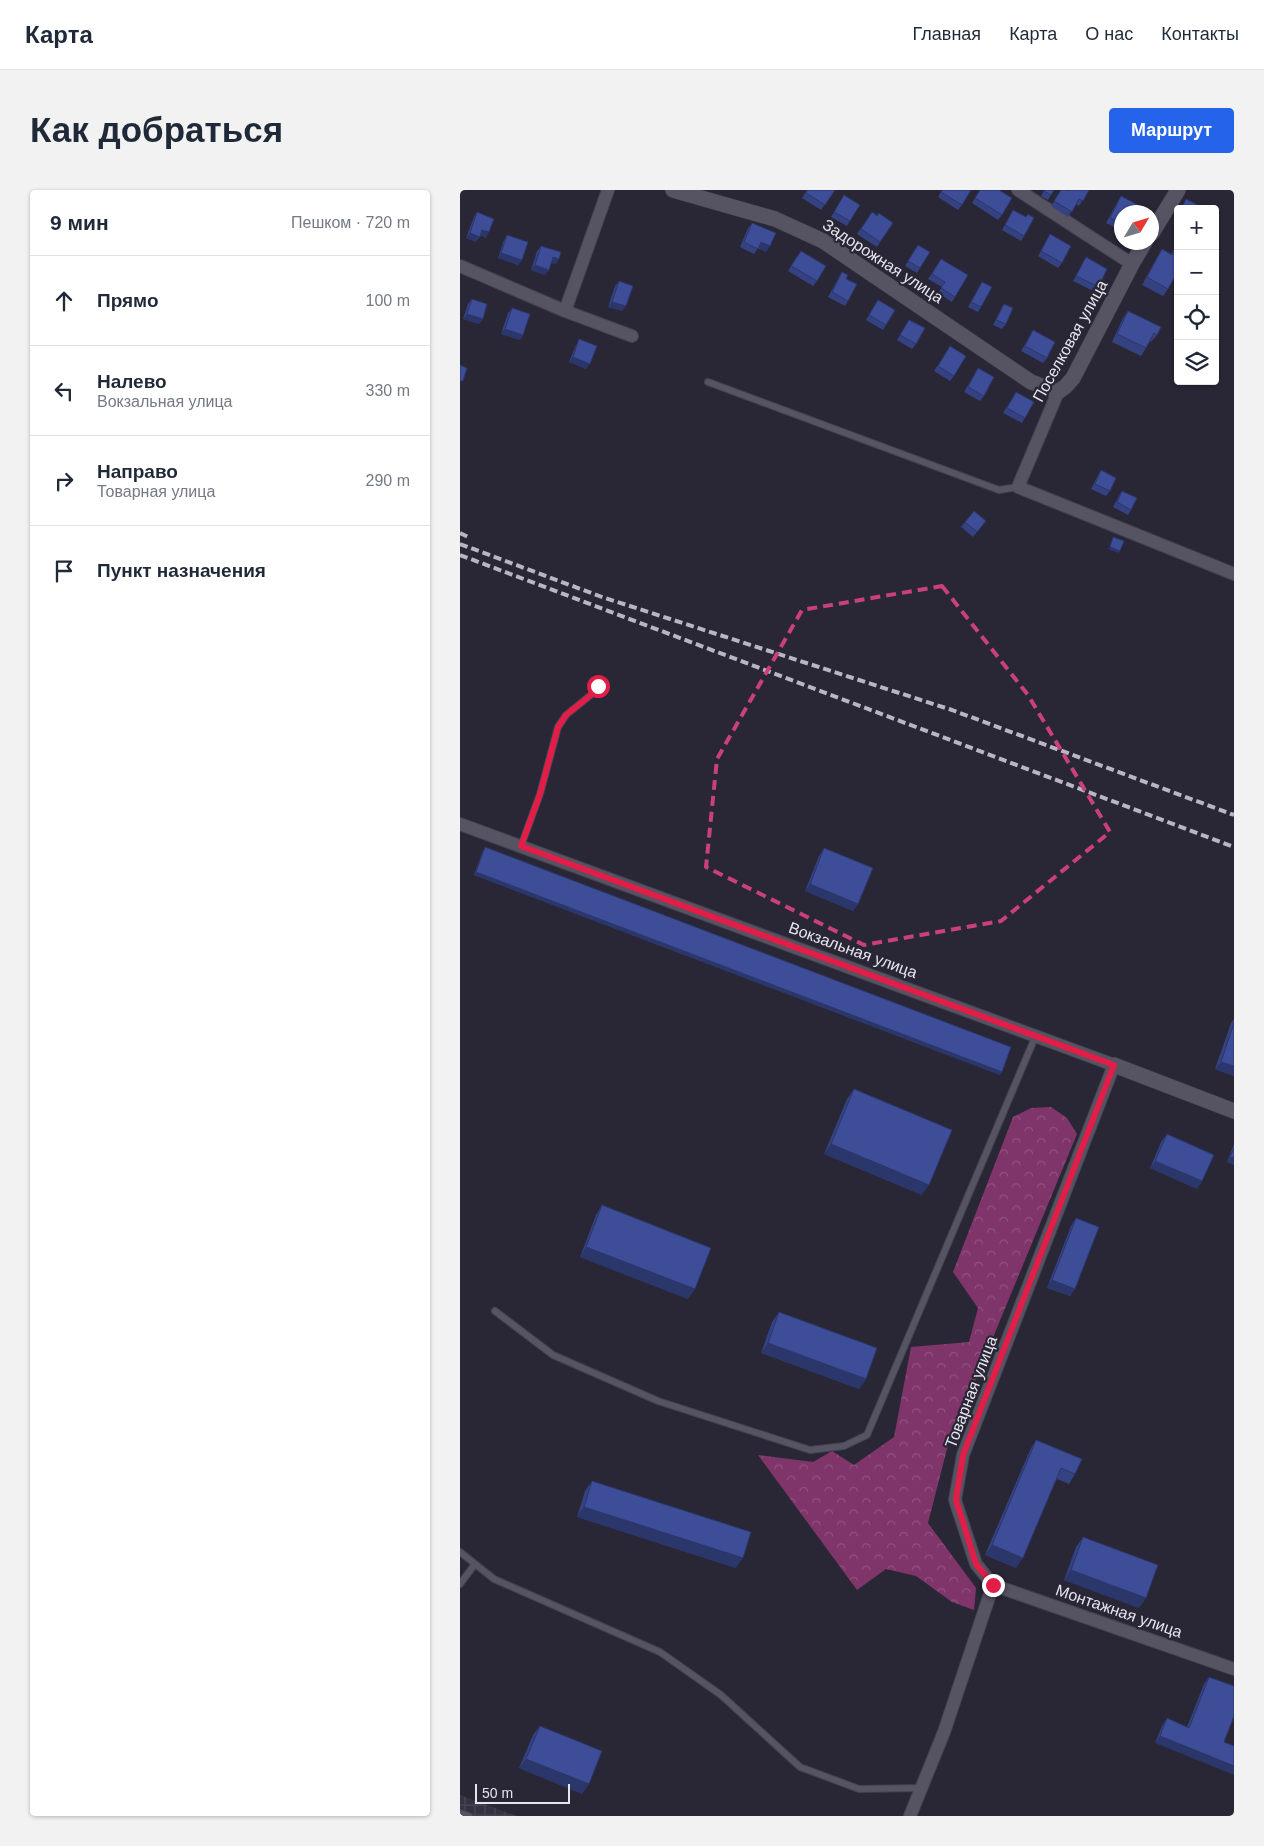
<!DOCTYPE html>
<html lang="ru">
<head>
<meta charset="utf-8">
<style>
	:root { --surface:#fff; --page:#f2f2f3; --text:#1f2937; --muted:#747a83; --line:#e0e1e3; --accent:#2563eb }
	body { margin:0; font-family:Helvetica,sans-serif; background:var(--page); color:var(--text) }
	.controls { position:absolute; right:15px; top:15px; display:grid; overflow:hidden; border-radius:5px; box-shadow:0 1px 4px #0004 }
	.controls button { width:45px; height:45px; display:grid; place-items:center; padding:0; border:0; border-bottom:1px solid var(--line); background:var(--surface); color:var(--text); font:25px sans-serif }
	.compass { position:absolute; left:654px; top:15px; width:45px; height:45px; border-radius:50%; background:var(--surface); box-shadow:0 1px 4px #0004; rotate:52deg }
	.scale { position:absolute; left:15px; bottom:12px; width:95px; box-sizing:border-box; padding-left:5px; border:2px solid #e6e5ee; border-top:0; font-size:14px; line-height:18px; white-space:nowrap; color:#e6e5ee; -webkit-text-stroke:4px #292635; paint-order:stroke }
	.stop { position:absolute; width:15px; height:15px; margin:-11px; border:4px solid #e11d48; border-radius:50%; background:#fff }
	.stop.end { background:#e11d48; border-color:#fff; box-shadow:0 1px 5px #0008 }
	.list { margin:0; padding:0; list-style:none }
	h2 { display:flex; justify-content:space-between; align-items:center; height:65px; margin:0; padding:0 20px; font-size:21px }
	h2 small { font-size:16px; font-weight:400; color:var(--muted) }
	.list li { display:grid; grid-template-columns:32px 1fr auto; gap:15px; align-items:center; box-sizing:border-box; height:90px; padding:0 20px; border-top:1px solid var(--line) }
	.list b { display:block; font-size:19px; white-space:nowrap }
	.list p { margin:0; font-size:16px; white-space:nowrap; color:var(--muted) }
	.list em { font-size:16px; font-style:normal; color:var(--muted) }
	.icon { flex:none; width:28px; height:28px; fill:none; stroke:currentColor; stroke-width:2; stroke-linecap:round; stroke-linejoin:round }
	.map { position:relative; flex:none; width:774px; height:1626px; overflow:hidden; border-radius:5px }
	header { display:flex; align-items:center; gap:30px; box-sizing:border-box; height:70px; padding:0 25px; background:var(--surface); border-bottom:1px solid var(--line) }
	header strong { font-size:24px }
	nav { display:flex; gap:28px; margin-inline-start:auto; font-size:18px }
	.intro { display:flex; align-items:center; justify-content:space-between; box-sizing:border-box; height:120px; padding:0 30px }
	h1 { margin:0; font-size:35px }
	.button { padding:12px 22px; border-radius:5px; background:var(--accent); color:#fff; font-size:18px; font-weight:700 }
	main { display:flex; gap:30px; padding:0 30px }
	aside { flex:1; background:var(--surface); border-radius:5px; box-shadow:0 1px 4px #0004 }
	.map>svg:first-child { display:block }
</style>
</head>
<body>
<header>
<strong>Карта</strong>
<nav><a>Главная</a><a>Карта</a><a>О нас</a><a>Контакты</a></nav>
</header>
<div class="intro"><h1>Как добраться</h1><a class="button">Маршрут</a></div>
<main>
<aside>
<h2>9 мин<small>Пешком · 720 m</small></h2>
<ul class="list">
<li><svg class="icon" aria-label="ahead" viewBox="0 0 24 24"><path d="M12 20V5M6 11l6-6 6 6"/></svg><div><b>Прямо</b></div><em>100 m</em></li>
<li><svg class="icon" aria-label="left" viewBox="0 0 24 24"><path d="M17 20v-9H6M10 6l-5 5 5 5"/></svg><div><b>Налево</b><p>Вокзальная улица</p></div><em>330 m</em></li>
<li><svg class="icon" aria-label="right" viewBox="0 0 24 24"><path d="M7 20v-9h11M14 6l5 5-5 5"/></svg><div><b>Направо</b><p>Товарная улица</p></div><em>290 m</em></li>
<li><svg class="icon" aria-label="arrive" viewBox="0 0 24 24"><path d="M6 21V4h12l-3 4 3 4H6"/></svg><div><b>Пункт назначения</b></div></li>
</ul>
</aside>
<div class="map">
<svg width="774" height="1626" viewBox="0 0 774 1626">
	<defs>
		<pattern id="industrial-grid" width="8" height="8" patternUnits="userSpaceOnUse" patternTransform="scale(1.25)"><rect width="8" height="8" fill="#363144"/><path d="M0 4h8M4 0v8" fill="none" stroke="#494556"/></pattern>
		<pattern id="forest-crowns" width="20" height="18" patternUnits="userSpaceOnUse" patternTransform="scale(1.25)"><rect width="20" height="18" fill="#7f3569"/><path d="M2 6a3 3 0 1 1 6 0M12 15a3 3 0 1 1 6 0" fill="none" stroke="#91527f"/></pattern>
	</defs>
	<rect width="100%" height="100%" fill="#292635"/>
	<path fill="url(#industrial-grid)" d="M0,1605L57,1626H0Z"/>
	<path fill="url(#forest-crowns)" d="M591,917L607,928L617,944L487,1259L468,1333L516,1398L514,1420L492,1412L456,1386L426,1379L397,1400L298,1265L353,1272L372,1261L394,1275L434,1247L451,1157L509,1152L518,1118L493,1082L553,927L571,918Z"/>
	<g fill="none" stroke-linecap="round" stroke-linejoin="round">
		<defs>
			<path id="service" d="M248,192L539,300L558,297
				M61,656L80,604L98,537L106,525L132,504L138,496
				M35,1121L93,1165L198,1211L350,1260L384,1256L407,1245L576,845
				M0,1362L34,1389L200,1462L261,1505L340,1577L399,1599L461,1598
				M0,1394L15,1374
				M0,1623L9,1626"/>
			<path id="minor" d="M558,0L672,74
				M0,76L105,121L172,146
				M105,121L148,0
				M598,202L558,297L774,384
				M0,634L654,875L503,1265L495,1310L516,1374L533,1395
				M533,1395L774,1479
				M450,1626L484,1542L533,1395"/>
			<path id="tertiary" d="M213,0L315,29L363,51L571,192L598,202L606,196L613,188L672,74L685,52
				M692,43L718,0
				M654,875L774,921"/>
		</defs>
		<use href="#service" stroke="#45424e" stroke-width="8"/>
		<use href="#minor" stroke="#45424e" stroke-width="14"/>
		<use href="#tertiary" stroke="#45424e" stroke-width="16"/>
		<use href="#service" stroke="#565363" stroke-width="6"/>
		<use href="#minor" stroke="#565363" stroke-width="12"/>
		<use href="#tertiary" stroke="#565363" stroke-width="15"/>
		<path stroke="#b8b6c1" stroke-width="4" stroke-dasharray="8 4" stroke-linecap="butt" d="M0,343L8,347
			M0,354L142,407L492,520L774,625
			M0,365L774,657"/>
	</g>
	<path fill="#344282" d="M347,0H375L361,20L342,8Z
		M482,0L502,15L498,20L478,7Z
		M520,0H539L542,25L538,30L512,13Z
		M584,0H594L588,10L581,6Z
		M601,0L608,1V0H629L619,16L616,14L608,27L591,16Z
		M384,5L390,31L387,36L371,27Z
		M661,6L662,22V41L646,33L658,11Z
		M553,20L564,46L561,51L542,40Z
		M17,22L26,48L20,45L16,52L6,48L14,27Z
		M412,22L433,33L417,57L397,44Z
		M718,24V36L713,34Z
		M292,33L310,56L306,62L298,58L294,64L280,57L288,38Z
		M590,44L602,73L598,78L578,66Z
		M47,45L62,70L58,75L38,68L44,50Z
		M718,53L708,99L703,106L682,95L697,67L702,59L711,64Z
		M81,56L96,74L91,73L89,80L85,85L71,80L77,61Z
		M455,60L460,78L457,83L445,76Z
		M337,66L357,91L353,96L328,81Z
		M626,67L641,92L637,97L631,100L613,91Z
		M481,69L495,107L492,112L478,103L482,97L468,89Z
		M382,82L386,89L388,111L385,116L368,107L379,87Z
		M159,91L162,121L148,117L155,96Z
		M522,92L521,117L518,122L508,117Z
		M12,109L23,129L19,134L3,129L8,114Z
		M418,110L426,135L423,140L406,130Z
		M544,114L546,134L542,139L533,135L541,119Z
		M52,118L63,145L60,150L41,144L48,123Z
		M668,121L697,145L691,152L690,151L686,158L681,166L652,152L663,128Z
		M449,130L456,154L452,159L437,150Z
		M573,140L587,168L583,173L561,161Z
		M119,149L126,179L109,172L116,155Z
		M487,161L494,186L490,191L474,181Z
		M518,178L524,206L520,211L504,202Z
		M556,202L565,228L562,233L543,223Z
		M641,280L650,301L646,306L631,299L638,285Z
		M662,301L671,320L668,325L653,317L659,306Z
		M526,331L513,347L501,337L505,332Z
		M25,657L540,885L14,685L23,660Z
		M364,658L398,714L393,721L345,701L359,666Z
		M774,829V886L755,879L771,833Z
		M394,899L462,1005L364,964L387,909Z
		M707,944L742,991L737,999L690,978L701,952Z
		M774,954V975L767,972Z
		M142,1015L228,1109L120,1067L136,1025Z
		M616,1028L615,1099L610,1106L587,1098L611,1036Z
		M319,1122L406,1189L399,1199L301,1163L312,1132Z
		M576,1250L615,1284L609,1294L597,1289L556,1378L525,1365L570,1260Z
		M132,1291L276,1378L117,1327L125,1301Z
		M623,1347L679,1418L604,1390L616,1357Z
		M749,1487L764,1552L695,1553L702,1536L707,1528L727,1537L744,1494Z
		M80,1536L129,1594L122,1604L59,1578L73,1545Z"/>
	<path fill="#2b366a" d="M22,40L29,42L26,48L19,45Z
		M10,43L20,47L16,52L6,48Z
		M301,52L310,56L306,62L297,57Z
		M41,63L62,70L58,75L38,68Z
		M93,67L99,69L96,74L89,72Z
		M75,75L89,80L85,85L71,80Z
		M641,92L637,97L631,100L635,95Z
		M152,112L166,116L162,121L148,117Z
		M7,124L23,129L19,134L3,129Z
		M45,139L63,145L60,150L41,144Z
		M113,167L130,174L126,179L109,172Z
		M650,357L660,361L658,363L648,359Z
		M16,682L542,882L540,885L14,685Z
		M350,694L398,714L393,721L345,701Z
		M761,872L774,876V886L755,879Z
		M371,954L469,995L462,1005L364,964Z
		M770,967L774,968V975L767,972Z
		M695,971L742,991L737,999L690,978Z
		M126,1057L235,1099L228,1109L120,1067Z
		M592,1090L615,1099L610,1106L587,1098Z
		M308,1153L406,1189L399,1199L301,1163Z
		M124,1317L283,1368L276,1378L117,1327Z
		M532,1355L563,1368L556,1378L525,1365Z
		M611,1380L686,1408L679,1418L604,1390Z
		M700,1546L774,1576V1585L695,1553Z
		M66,1569L129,1594L122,1604L59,1578Z"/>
	<path fill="#3d4d97" stroke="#2b366a" d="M348,0H375L365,15L346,3Z
		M483,0H511L502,15L481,2Z
		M520,0H539L552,8L542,25L515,8Z
		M585,0H594L591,5L584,1Z
		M601,0H607L608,1L609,0H629L623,11L619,9L612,22L594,11Z
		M384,5L400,15L390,31L374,22Z
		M661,6L682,17L680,22H662V34L650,28Z
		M726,9L742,17L741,19H721Z
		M553,20L566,27L568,24L574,28L564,46L545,35Z
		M17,22L34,29L29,42L22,40L20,47L10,43Z
		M412,22L417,26L419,23L433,33L420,52L401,39Z
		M292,33L316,43L310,56L301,52L298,59L284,52Z
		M590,44L611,56L602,73L581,61Z
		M47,45L68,52L62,70L41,63Z
		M718,54V81L708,99L687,87L702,59L712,65Z
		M458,55L470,62L460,78L448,71Z
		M81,56L101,62L99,69L93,67L89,80L75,75Z
		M341,61L366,76L357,91L331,76Z
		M626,67L647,79L641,92L635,95L616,86Z
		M481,69L508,85L495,107L481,98L485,92L472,84Z
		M382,82L388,85L386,89L397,94L388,111L372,102Z
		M159,91L173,96L166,116L152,112Z
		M522,92L532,97L521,117L511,112Z
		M12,109L27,114L23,129L7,124Z
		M418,110L435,120L426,135L409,125Z
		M544,114L553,118L546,134L536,130Z
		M52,118L70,124L63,145L45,139Z
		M668,121L701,137L697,145L694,143L686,158L657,144Z
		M449,130L465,138L456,154L440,145Z
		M573,140L595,152L587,168L565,156Z
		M119,149L137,156L130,174L113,167Z
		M490,156L506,166L494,186L478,176Z
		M0,175L7,178L3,191H0Z
		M518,178L534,187L524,206L508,197Z
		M556,202L574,212L565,228L547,218Z
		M641,280L656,288L650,301L635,294Z
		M662,301L677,308L671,320L657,312Z
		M514,321L526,331L517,342L505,332Z
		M653,347L664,351L660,361L650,357Z
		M25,657L551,857L542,882L16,682Z
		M364,658L413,678L398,714L350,694Z
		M774,833V876L761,872Z
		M394,899L492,940L469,995L371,954Z
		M707,944L754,965L742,991L695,971Z
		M774,958V968L770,967Z
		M142,1015L251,1058L235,1099L126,1057Z
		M616,1028L639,1037L615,1099L592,1090Z
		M319,1122L417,1158L406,1189L308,1153Z
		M576,1250L622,1269L615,1284L601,1278L563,1368L532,1355Z
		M132,1291L291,1342L283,1368L124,1317Z
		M623,1347L698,1375L686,1408L611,1380Z
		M749,1487L774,1496V1526L764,1552L774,1556V1576L700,1546L707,1528L729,1538Z
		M80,1536L142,1561L129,1594L66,1569Z"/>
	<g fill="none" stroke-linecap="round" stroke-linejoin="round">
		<path stroke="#e11d48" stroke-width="6" d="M138,496L132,504L106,525L98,537L80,604L61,656L654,875L503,1265L496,1310L516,1374L533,1395"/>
	</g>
	<path fill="none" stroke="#c94178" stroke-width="4" stroke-dasharray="10 6" stroke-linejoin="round" d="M482,396L568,505L650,642L541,731L404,755L246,677L257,569L342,420Z"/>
	<g text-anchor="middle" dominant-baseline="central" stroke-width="4.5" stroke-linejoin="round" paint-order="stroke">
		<g font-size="16" fill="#e6e5ee" stroke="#292635">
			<text transform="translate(423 71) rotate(33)">Задорожная улица</text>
			<text transform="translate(610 151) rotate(-61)">Поселковая улица</text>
			<text transform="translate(393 760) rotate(20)">Вокзальная улица</text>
			<text transform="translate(511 1202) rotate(-69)">Товарная улица</text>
			<text transform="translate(659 1421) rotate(19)">Монтажная улица</text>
		</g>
	</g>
</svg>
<div class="controls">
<button>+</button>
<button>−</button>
<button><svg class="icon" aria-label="locate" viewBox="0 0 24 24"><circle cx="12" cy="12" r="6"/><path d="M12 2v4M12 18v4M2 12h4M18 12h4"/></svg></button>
<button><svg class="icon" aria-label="layers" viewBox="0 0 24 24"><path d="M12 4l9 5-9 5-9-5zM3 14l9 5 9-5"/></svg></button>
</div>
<svg class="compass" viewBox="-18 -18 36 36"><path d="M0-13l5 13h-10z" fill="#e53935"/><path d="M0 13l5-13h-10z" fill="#747a83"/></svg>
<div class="scale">50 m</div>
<div class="stop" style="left:138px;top:496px"></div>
<div class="stop end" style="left:533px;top:1395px"></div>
</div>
</main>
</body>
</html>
